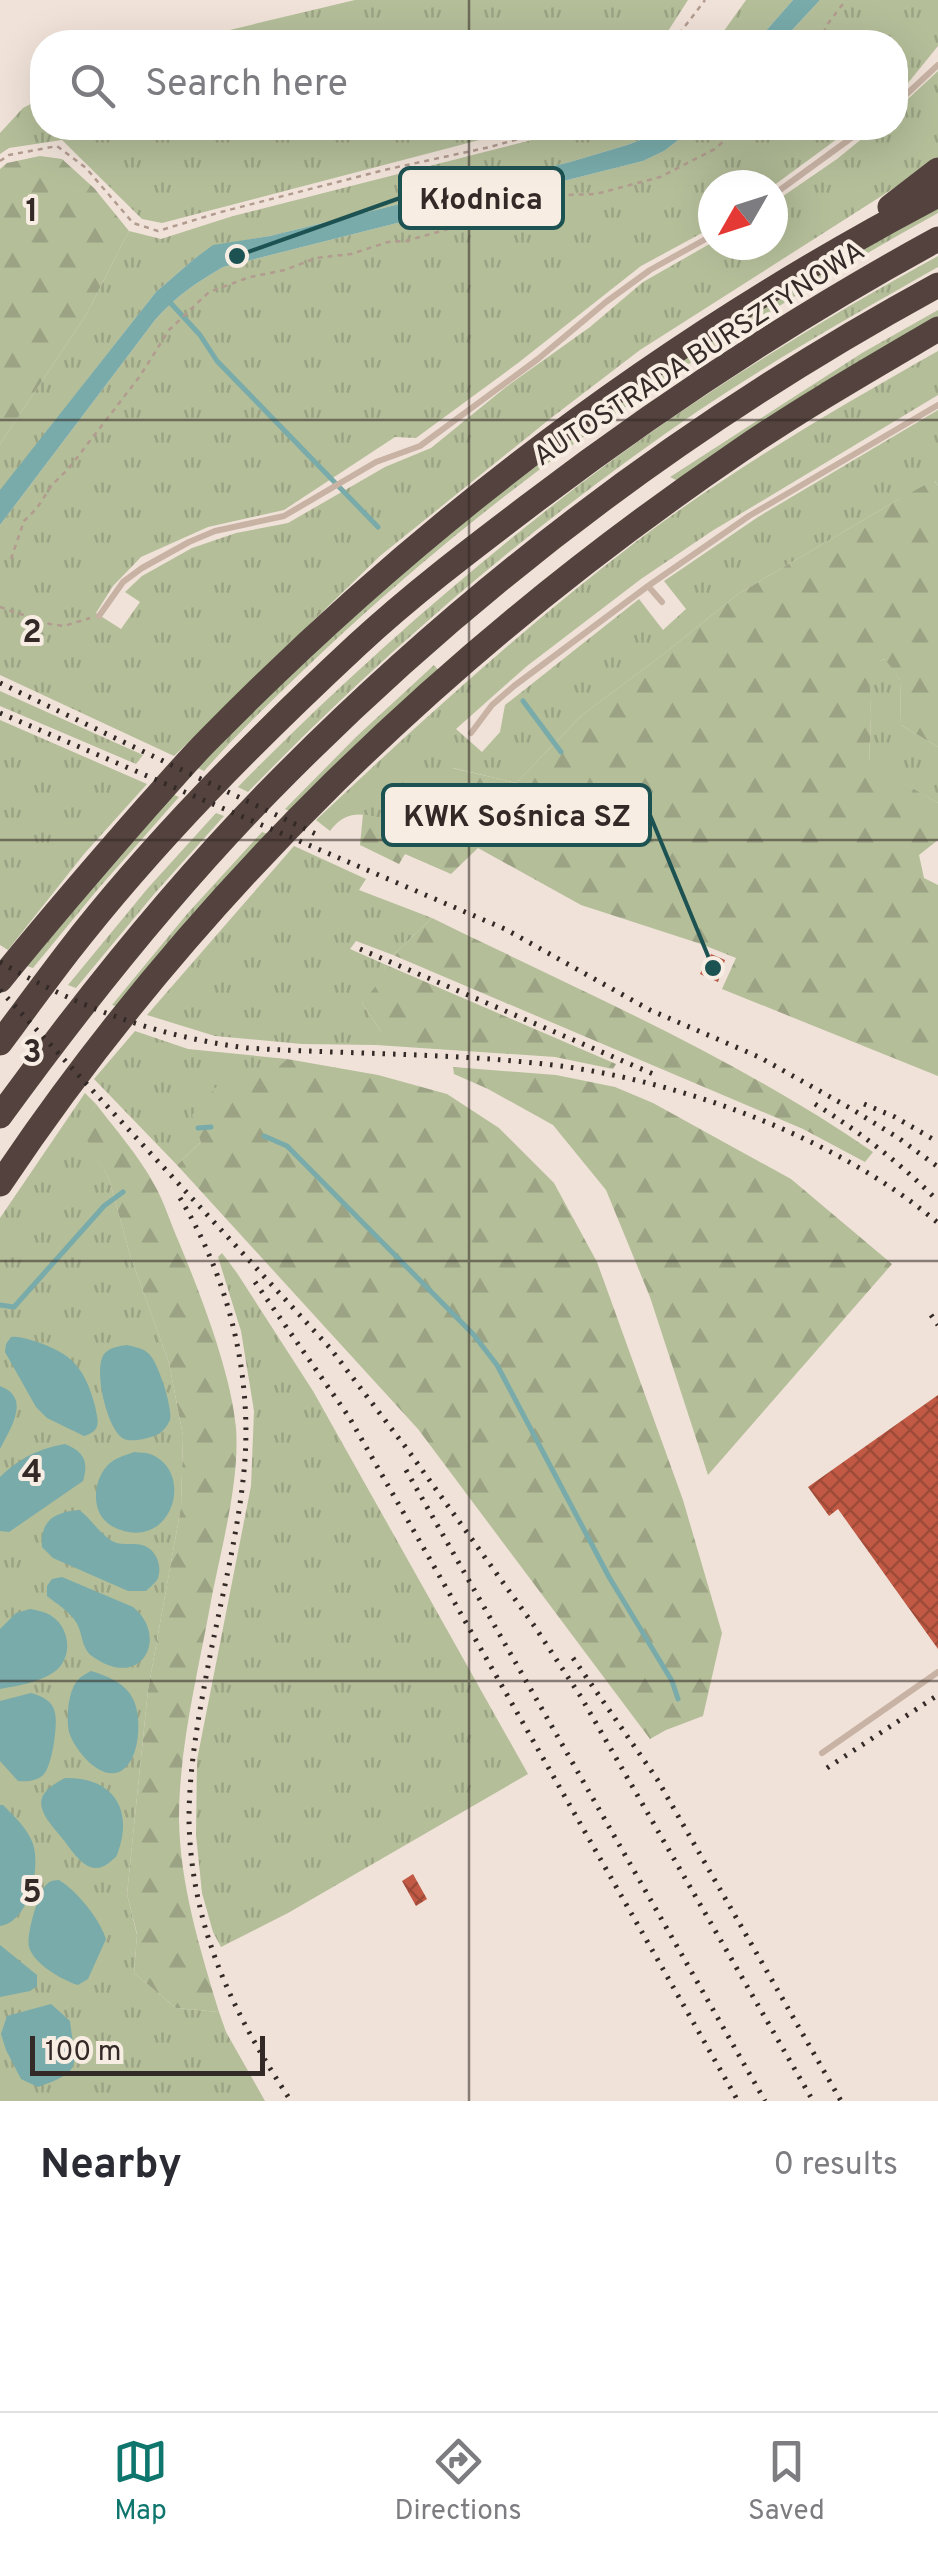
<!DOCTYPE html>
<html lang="en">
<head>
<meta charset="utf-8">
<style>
	:root { --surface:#fff; --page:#f7f7f7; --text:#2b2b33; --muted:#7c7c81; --line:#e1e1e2; --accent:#0f766e }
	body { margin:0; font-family:Overpass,sans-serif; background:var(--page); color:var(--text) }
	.compass { position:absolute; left:698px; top:170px; width:90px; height:90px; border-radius:50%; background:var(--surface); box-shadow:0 10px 40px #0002; rotate:231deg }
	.scale { position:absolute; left:30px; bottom:25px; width:235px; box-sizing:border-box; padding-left:10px; border:5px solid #332926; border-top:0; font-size:28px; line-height:35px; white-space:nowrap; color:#332926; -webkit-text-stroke:8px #f8ede3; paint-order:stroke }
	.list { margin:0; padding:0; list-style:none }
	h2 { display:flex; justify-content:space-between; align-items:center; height:130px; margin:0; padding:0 40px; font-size:42px }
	h2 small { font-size:32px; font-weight:400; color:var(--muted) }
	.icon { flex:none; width:55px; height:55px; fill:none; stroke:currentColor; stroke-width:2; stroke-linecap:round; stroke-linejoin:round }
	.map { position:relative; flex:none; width:938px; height:2101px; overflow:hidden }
	.search { position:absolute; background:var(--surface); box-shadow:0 10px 40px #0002; left:30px; right:30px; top:30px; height:110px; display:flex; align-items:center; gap:25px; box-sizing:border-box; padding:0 35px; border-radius:40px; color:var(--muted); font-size:38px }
	.sheet { height:310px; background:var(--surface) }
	nav { display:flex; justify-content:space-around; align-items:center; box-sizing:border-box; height:140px; border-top:2px solid var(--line); background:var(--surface); font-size:28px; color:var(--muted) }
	nav a { display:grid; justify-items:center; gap:5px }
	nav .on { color:var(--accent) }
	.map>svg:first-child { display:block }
</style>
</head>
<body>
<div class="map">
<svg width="938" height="2101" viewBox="0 0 938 2101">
	<defs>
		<pattern id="grass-tufts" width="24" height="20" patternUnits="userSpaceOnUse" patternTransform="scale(2.5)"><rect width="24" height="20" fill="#b4be99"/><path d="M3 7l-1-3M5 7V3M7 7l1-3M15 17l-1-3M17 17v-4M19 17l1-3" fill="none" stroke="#9ba384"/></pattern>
		<pattern id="forest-firs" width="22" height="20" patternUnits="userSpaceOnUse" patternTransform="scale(2.5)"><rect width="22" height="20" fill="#b4be99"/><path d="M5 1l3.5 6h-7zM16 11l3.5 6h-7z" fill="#9ba384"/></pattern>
		<pattern id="building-cross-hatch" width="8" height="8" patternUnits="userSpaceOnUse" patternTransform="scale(2.5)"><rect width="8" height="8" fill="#c15944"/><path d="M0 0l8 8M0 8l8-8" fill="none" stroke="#9d4a39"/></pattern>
	</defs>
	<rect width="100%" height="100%" fill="#f0e2d8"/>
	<path fill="url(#grass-tufts)" d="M355,0H688L661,42H179Z
		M746,0H793L756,42H716Z
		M820,0H938V46L908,83L896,93V42H781Z
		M938,71V160L640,350L551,418L380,556L174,756L0,675V525L155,320C175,297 197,282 223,267L643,161L664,151L694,128H852L773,186L713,185V227L641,266L518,363L416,438L395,437L284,510L208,527L141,557L113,586L96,613L121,629L140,602L125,592L142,576L192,548L236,533L288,523L385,467L431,448L506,387L590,327L643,282L713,242V245H773V203L837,159L875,128H896V110Z
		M42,98V128H525L162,223L142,219L62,140L9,148L0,154V133L23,108Z
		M579,128H667L659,133L627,145L570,162L270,236L213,246L194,259L156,292L0,491V444L86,315L129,231L161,239L233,216Z
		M938,206V213C724,332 525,466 344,632C296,677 248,722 204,771L196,767L310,655L446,535L632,392L748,316Z
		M938,256V267C857,313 775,359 698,411C535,522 385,651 248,792L238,787C345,678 458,578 579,485C692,399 814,324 938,256Z
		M938,310V318L678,481L670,477L862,353Z
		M938,351V395L712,531L641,579L527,666L456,729L482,752L500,732L505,705L639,599L663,630L686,609L664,581L758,517L938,410V486L935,481L894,502L738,594L665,653L582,715L516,783L453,768C446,779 432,809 424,816C397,841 359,790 330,831L316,820C419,723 524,627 637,541C731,470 835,409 938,351Z
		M886,659L900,680L901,725L938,747V803L869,764L871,715L868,664Z
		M434,665L439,671L292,812L285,809L357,736Z
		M0,691L143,755L136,764L0,706Z
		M0,720L147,784L84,854L8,950L0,945Z
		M172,794L179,797L98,889L33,968L27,966Z
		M216,813L224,816L155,893L76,988L68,985L148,888Z
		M262,832L268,834L119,1007L112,1005L187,914Z
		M294,846L366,879L359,890L432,918L393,955L356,941L350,949L384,964L386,980L362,1003L382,1033V1042L376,1045L302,1044L215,1036L147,1015Z
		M135,1031L188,1049L287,1059L177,1165L94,1079Z
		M85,1093L96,1104L81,1128L109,1179L130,1255L169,1363L183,1436L181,1507L148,1690L127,1894L137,1935L134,1973L176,2008L219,2012L226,2032L265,2101H0V1218Z
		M222,1253L237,1273L313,1391L528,1774L288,1913L221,1947L213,1932L202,1893L196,1835L197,1760L251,1486L254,1411L241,1331L218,1257Z"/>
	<path fill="url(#forest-firs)" d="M40,156L62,159L94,188L129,231L86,315L0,444V169L7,163Z
		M934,480L938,486V747L901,725L900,680L885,659L869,665L871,715L869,763L938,803V840L919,855L924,878L938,885V1076L722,989L736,958L701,944L581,905L478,848L451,874L405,854L399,864L360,845L363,814L407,824L423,817L426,800L452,768L516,783L582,715L665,653L738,594L894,502Z
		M432,918C581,991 735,1057 873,1152L865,1162L803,1129L393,955Z
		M384,964L616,1064L613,1069L555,1057L376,1045L382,1041V1033L362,1003L375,987L385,980Z
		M287,1059L378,1075L447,1094L499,1128L554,1183L597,1262L683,1500L722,1633L703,1716L666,1730L650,1739L418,1429L177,1165L201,1142L192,1115L231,1070L276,1069Z
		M453,1067L556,1075L615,1087L653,1103L791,1179L892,1264L708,1475L650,1297L606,1190L553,1125L488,1089L454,1074Z
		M96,1104C116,1130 138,1155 154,1184C164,1201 170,1222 178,1240C200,1293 231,1372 236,1428C240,1481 221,1549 211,1601C198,1673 179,1746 179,1819C180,1885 200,1949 219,2012L176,2008L134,1973L137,1934L127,1894L148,1690L181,1507L183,1436L169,1363L130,1255L109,1179L80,1128Z"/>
	<path fill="#78abaa" d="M793,0H820L781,42H756Z
		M667,128H694L664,151L643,161L223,267C197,282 175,297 155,320L0,525V490L156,292L194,259L213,245L270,236L570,162L627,145L659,133Z
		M11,1337C20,1336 26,1339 34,1341C72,1353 85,1368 95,1406C98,1421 102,1431 84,1436L47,1418L36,1407L5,1352L6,1344Z
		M127,1345C135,1347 143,1348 149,1354C158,1362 173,1408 170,1420C167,1427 161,1434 154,1436C146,1439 131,1442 124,1439C107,1431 92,1366 105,1353C111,1347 120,1346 127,1345Z
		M0,1386C32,1398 10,1429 0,1449Z
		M65,1444C84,1452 89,1461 83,1481L9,1532L0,1531V1477C20,1458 38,1449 65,1444Z
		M134,1452C139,1453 145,1452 150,1454C195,1471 173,1548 121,1530C114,1528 107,1524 102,1517C92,1503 95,1479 107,1466C114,1458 124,1456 134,1452Z
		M79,1510C92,1519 99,1534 114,1542C123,1546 135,1542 145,1546C157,1551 163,1568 157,1580C156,1582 148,1589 146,1591H128L53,1558L42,1547C40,1521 54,1512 79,1510Z
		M62,1577L133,1607C170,1637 141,1692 92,1656C81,1648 83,1633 76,1622C69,1611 57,1604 47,1596V1586L52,1579Z
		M30,1609C36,1610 41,1611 46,1613C70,1623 75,1657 54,1672C40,1682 17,1686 0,1689V1629L16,1613Z
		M91,1671C108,1676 127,1684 134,1701C142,1719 140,1763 119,1772C99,1780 74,1749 69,1732C66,1719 68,1690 78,1680C81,1676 86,1674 91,1671Z
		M31,1693C42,1696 53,1701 55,1713C58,1724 52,1770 42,1776C36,1781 26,1782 18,1781L0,1761V1701Z
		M65,1778C110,1777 133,1806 119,1849C116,1858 117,1856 110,1862C89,1880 74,1853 62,1838C41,1813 27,1797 65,1778Z
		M0,1805H3C14,1816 28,1829 33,1844C41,1868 29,1922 0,1926Z
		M59,1880C78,1892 99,1918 106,1939L88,1979L78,1985C62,1980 34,1964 29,1947C26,1935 38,1895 45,1886C51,1880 51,1881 59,1880Z
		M0,1945L37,1975V1986L30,1991L0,1997Z
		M51,2004L70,2021C75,2065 85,2071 38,2087L21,2079L6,2050L1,2034L7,2016Z"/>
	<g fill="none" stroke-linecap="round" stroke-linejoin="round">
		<path stroke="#78abaa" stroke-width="5" d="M166,298L200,335L217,361L378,527
			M523,701L561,752
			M198,1128L211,1127
			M264,1136L287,1146L473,1334L497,1365L609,1577L672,1681L678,1699
			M0,1305L14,1307L104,1206L123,1192"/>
	</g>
	<path fill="url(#building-cross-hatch)" d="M711,954L725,960L718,982L700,974L707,958L709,959Z
		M938,1395V1649L838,1509L829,1516L808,1487Z
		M413,1874L427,1899L416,1906L402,1881Z"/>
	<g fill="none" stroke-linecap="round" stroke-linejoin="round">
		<path stroke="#b29b8f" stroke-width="2.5" stroke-dasharray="5 5" stroke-linecap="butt" d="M673,42L705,0
			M819,42L827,25L846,0
			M0,161L9,155L57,146L86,168L133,223L158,231L221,212L384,170L490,147L557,128
			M11,559L24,521L37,508L52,485L69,468L140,376L169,330L209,292L250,277L285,270L316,258L351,254L388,242L406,241L501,214L541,206L568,195L596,194L660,177L715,149L738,128
			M0,607L50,624L64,626L90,618"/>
		<path stroke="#c7b2a4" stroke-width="6" d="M896,104L938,65
			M773,195L865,128
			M648,586L662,602
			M99,616L123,582L142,568L189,542L215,531L284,516L376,462L420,446L538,359L606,302L650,270L713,235
			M471,733L492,705L514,686L648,586L749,516L938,405
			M822,1753L938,1672"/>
		<path stroke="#53423d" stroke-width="25" d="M890,207L938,170
			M0,980C48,921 97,864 147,807C167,785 187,761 208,740C422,522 667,337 938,195
			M0,1043C23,1012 45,982 68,952C153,842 256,739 357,645C411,595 469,551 527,507C657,408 795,317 938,239
			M0,1116C82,1003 172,890 270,790C466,590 692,419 938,285
			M0,1184C194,894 450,648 738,452C802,408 870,369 938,329"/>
		<path stroke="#332926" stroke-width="5" stroke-dasharray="2.5 8" stroke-linecap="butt" d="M0,683L316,834
			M0,713L505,929L650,1010L759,1057L850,1108L900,1139L938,1167
			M360,949L658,1076
			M0,962C79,1008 156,1036 247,1048C343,1054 440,1053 535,1063C669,1076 835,1135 938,1223
			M0,990L330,1348L407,1449L535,1627L581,1697L813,2101
			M815,1104C860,1132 900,1163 938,1201
			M864,1104L895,1117L938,1142
			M180,1198C227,1276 251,1368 245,1459C240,1527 222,1595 209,1661C199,1714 189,1766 189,1820C191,1927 233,2014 291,2101
			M255,1282L349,1417L738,2101
			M931,1315L938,1325
			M406,1470L765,2101
			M573,1658L657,1779L841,2101
			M827,1768L938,1695"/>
	</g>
	<path fill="none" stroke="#332926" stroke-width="2.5" stroke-opacity="0.55" d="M469,0V42M469,128V2101M0,420H938M0,840H938M0,1261H938M0,1681H938"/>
	<g text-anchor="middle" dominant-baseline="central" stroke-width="8" stroke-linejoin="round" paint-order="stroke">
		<g font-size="28" fill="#332926" stroke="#f8ede3">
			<text transform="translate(700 355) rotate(-33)">AUTOSTRADA BURSZTYNOWA</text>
		</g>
	</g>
	<g font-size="32" text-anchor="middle" font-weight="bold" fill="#332926" stroke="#f8ede3" stroke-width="8" stroke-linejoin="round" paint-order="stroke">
		<text x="32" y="221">1</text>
		<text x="32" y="642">2</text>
		<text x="32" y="1062">3</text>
		<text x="32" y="1482">4</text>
		<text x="32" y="1902">5</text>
	</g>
	<path fill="none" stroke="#1d5252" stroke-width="4" d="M237 256L400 198M713 968L650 815"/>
	<g fill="#1d5252" stroke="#f8ede3" stroke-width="4">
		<circle cx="237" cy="256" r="10"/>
		<circle cx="713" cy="968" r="10"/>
	</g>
	<g fill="#f8ede3" stroke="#1d5252" stroke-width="4">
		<rect x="400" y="168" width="163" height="60" rx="10"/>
		<rect x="383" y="785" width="267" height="60" rx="10"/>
	</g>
	<g font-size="30" text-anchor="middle" font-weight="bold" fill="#332926">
		<text x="481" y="209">Kłodnica</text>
		<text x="517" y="826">KWK Sośnica SZ</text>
	</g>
</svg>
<svg class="compass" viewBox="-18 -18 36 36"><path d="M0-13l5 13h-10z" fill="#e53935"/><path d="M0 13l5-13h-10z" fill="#7c7c81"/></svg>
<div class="scale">100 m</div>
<div class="search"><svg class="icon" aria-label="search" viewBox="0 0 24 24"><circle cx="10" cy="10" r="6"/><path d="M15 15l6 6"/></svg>Search here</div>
</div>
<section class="sheet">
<h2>Nearby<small>0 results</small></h2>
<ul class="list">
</ul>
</section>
<nav>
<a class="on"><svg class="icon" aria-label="map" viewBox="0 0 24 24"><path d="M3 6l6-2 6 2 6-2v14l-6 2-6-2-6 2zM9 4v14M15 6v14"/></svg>Map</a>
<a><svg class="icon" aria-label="directions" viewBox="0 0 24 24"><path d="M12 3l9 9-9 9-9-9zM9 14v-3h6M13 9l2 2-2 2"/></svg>Directions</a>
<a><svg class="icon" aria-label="saved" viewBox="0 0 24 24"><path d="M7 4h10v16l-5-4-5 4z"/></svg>Saved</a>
</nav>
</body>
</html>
